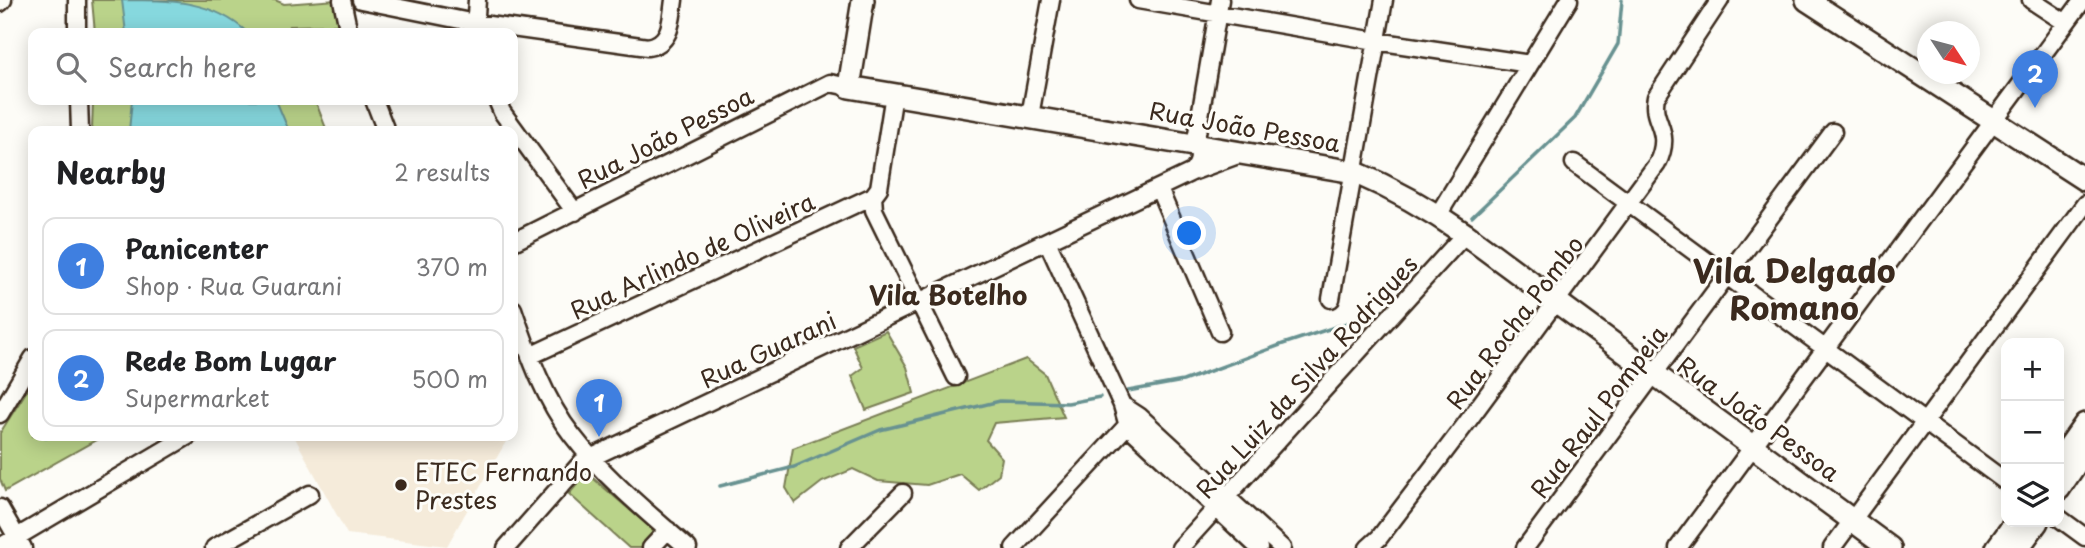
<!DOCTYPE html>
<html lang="en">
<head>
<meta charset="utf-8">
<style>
	:root { --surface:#fff; --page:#f6f6f6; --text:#202124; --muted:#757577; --line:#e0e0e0; --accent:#3b2a1e }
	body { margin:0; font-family:"Playpen Sans",sans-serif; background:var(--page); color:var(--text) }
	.controls { position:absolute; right:21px; bottom:21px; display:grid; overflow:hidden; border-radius:14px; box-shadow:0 4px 18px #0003 }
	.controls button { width:63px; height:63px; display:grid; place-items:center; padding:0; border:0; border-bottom:2px solid var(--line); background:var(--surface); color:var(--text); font:35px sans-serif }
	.compass { position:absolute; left:1917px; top:21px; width:63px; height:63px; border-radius:50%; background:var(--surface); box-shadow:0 4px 18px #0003; rotate:126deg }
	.you { position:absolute; left:1190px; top:234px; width:24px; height:24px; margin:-18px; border:5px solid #fff; border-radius:50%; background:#1a73e8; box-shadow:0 0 0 10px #1a73e833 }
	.badge { display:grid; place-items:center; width:46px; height:46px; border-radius:50%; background:var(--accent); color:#fff; font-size:23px; font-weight:700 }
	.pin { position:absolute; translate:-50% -58px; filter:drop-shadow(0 2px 4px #0008) }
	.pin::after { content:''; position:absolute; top:37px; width:24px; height:21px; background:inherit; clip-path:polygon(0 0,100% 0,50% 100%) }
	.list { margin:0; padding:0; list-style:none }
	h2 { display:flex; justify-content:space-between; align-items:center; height:91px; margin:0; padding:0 28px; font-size:30px }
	h2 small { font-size:23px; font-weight:400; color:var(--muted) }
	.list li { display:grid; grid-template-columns:46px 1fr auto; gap:21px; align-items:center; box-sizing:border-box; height:98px; margin:0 14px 14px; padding:0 14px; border:2px solid var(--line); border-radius:14px }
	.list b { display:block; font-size:26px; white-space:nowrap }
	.list p { margin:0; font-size:23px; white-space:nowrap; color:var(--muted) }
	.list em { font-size:23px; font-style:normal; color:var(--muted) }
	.icon { flex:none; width:38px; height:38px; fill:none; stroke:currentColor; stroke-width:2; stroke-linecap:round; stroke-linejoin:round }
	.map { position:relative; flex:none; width:2085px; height:548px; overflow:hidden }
	.search { position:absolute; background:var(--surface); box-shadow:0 4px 18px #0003; left:28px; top:28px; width:490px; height:77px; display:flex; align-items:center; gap:18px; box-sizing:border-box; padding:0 24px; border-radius:14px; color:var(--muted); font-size:26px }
	.panel { position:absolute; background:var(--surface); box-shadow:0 4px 18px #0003; left:28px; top:126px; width:490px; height:315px; border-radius:14px }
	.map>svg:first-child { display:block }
</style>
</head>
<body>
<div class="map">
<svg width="2085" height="548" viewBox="0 0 2085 548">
	<rect width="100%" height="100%" fill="#fdfcf7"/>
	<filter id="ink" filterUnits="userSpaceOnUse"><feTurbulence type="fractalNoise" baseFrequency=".0143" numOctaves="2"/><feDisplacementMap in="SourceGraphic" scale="14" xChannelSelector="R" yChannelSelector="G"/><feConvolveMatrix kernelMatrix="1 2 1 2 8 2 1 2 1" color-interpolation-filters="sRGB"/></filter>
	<g filter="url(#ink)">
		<path fill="#f5ebda" d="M294,436H509L447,546L347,534Z"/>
		<path fill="#bad38a" stroke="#7a7e54" stroke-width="2" d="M92,0H275L284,4L336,0L338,25L289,26L291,33H95Z
			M93,100H315L327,131H92Z
			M886,331L907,367L914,393L866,410L852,376L863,368L853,346Z
			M1026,359L1045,374L1064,417L994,423L986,440L1002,458L999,474L979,490L960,474L927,485L878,481L853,469L822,482L795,503L786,488L793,448Z
			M33,381V436H103L5,491L0,479V433Z
			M587,473L652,529V534L642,548H629L569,494Z"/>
		<path fill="#86d8de" stroke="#689291" stroke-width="2" d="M122,0C171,0 213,0 248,33H126Z
			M132,100H276L289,131H129Z"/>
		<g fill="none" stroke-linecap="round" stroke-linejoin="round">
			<path stroke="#689291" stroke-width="3.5" d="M1472,217L1575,118L1618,44L1622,0
				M1128,391L1183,381L1283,344L1387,310
				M46,438L48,436
				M720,486L794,467L880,430L1000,401L1068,403L1100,397"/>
			<defs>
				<path id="minor" d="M77,0V33
					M342,0L349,33
					M361,0L475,23L648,47C672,43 671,20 674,0
					M1138,0L1376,41L1530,64
					M2031,0L2066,23
					M0,3L3,0
					M475,31L477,0
					M894,94L879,188L873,196L874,210L956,377
					M79,100L80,131
					M374,100L386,131
					M497,100L502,112L575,212
					M1030,116L1051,0
					M1574,163L2006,482
					M1192,172C1200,163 1201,156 1195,145L1220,0
					M1159,189L1220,332
					M1438,215L1569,0
					M1047,241L1122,405L1128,426L1259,548
					M513,242L830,83L849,87
					M1331,299L1384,0
					M513,309C528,352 544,399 572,435C604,477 648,513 688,548
					M530,356L873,196
					M1122,405L1139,416L1282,548
					M0,414L33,358
					M0,508L23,548
					M2059,518L2085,537
					M0,547L188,436
					M214,548L310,494
					M506,548L582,462L1192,172L1241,154
					M651,548L668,530
					M849,548L903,493
					M1014,548L1133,419
					M1180,548L1465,234
					M1368,548L1379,538L1465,425L1657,164C1674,129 1650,123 1656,97L1720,0
					M1525,548L1833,132
					M1678,548L2083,0
					M1832,548L2085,204"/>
				<path id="major" d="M863,0L849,87L1354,172C1394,189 1429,209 1465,234L1890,548
					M1807,0L2085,180
					M2059,461L2085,424
					M2059,489L2085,450
					M1997,548L2016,522
					M2018,548L2037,522"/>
			</defs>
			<use href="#minor" stroke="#3b2a1e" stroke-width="21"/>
			<use href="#major" stroke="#3b2a1e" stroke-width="26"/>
			<use href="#minor" stroke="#fdfcf7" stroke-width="16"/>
			<use href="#major" stroke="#fdfcf7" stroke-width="21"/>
		</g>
	</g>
	<circle fill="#3b2a1e" stroke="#fdfcf7" stroke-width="2.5" cx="401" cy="485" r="7"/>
	<g text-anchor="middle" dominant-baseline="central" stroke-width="6" stroke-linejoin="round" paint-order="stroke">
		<g font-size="24" fill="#3b2a1e" stroke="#fdfcf7">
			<text transform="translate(1245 126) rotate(10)">Rua João Pessoa</text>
			<text transform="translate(665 137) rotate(-27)">Rua João Pessoa</text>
			<text transform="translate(692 255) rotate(-25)">Rua Arlindo de Oliveira</text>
			<text transform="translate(1514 322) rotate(-53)">Rua Rocha Pombo</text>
			<text transform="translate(768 349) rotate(-25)">Rua Guarani</text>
			<text transform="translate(1306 376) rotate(-48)">Rua Luiz da Silva Rodrigues</text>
			<text transform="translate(1598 411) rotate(-53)">Rua Raul Pompeia</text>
			<text transform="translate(1759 418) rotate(36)">Rua João Pessoa</text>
		</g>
		<g font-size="24" fill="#3b2a1e" stroke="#fdfcf7" text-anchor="start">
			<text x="415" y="471">ETEC Fernando<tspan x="415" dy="28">Prestes</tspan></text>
		</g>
		<g font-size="26" font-weight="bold" fill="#3b2a1e" stroke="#fdfcf7">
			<text x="948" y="294">Vila Botelho</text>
		</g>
		<g font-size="32" font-weight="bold" fill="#3b2a1e" stroke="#fdfcf7">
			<text x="1794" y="270">Vila Delgado<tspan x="1794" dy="37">Romano</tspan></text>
		</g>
	</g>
</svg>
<div class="controls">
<button>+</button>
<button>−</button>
<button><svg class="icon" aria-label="layers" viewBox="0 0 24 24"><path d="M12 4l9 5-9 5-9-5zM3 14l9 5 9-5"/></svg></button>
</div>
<svg class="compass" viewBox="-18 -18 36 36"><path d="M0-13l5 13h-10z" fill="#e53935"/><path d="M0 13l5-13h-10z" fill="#757577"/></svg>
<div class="you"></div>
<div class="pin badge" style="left:599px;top:437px;background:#3f7fe0">1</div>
<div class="pin badge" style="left:2035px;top:108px;background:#3f7fe0">2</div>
<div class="search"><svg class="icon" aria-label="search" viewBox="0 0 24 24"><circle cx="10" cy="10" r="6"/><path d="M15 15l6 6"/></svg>Search here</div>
<section class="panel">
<h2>Nearby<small>2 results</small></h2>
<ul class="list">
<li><span class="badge" style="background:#3f7fe0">1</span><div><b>Panicenter</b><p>Shop · Rua Guarani</p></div><em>370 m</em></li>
<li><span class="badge" style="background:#3f7fe0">2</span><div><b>Rede Bom Lugar</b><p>Supermarket</p></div><em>500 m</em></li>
</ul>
</section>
</div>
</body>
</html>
